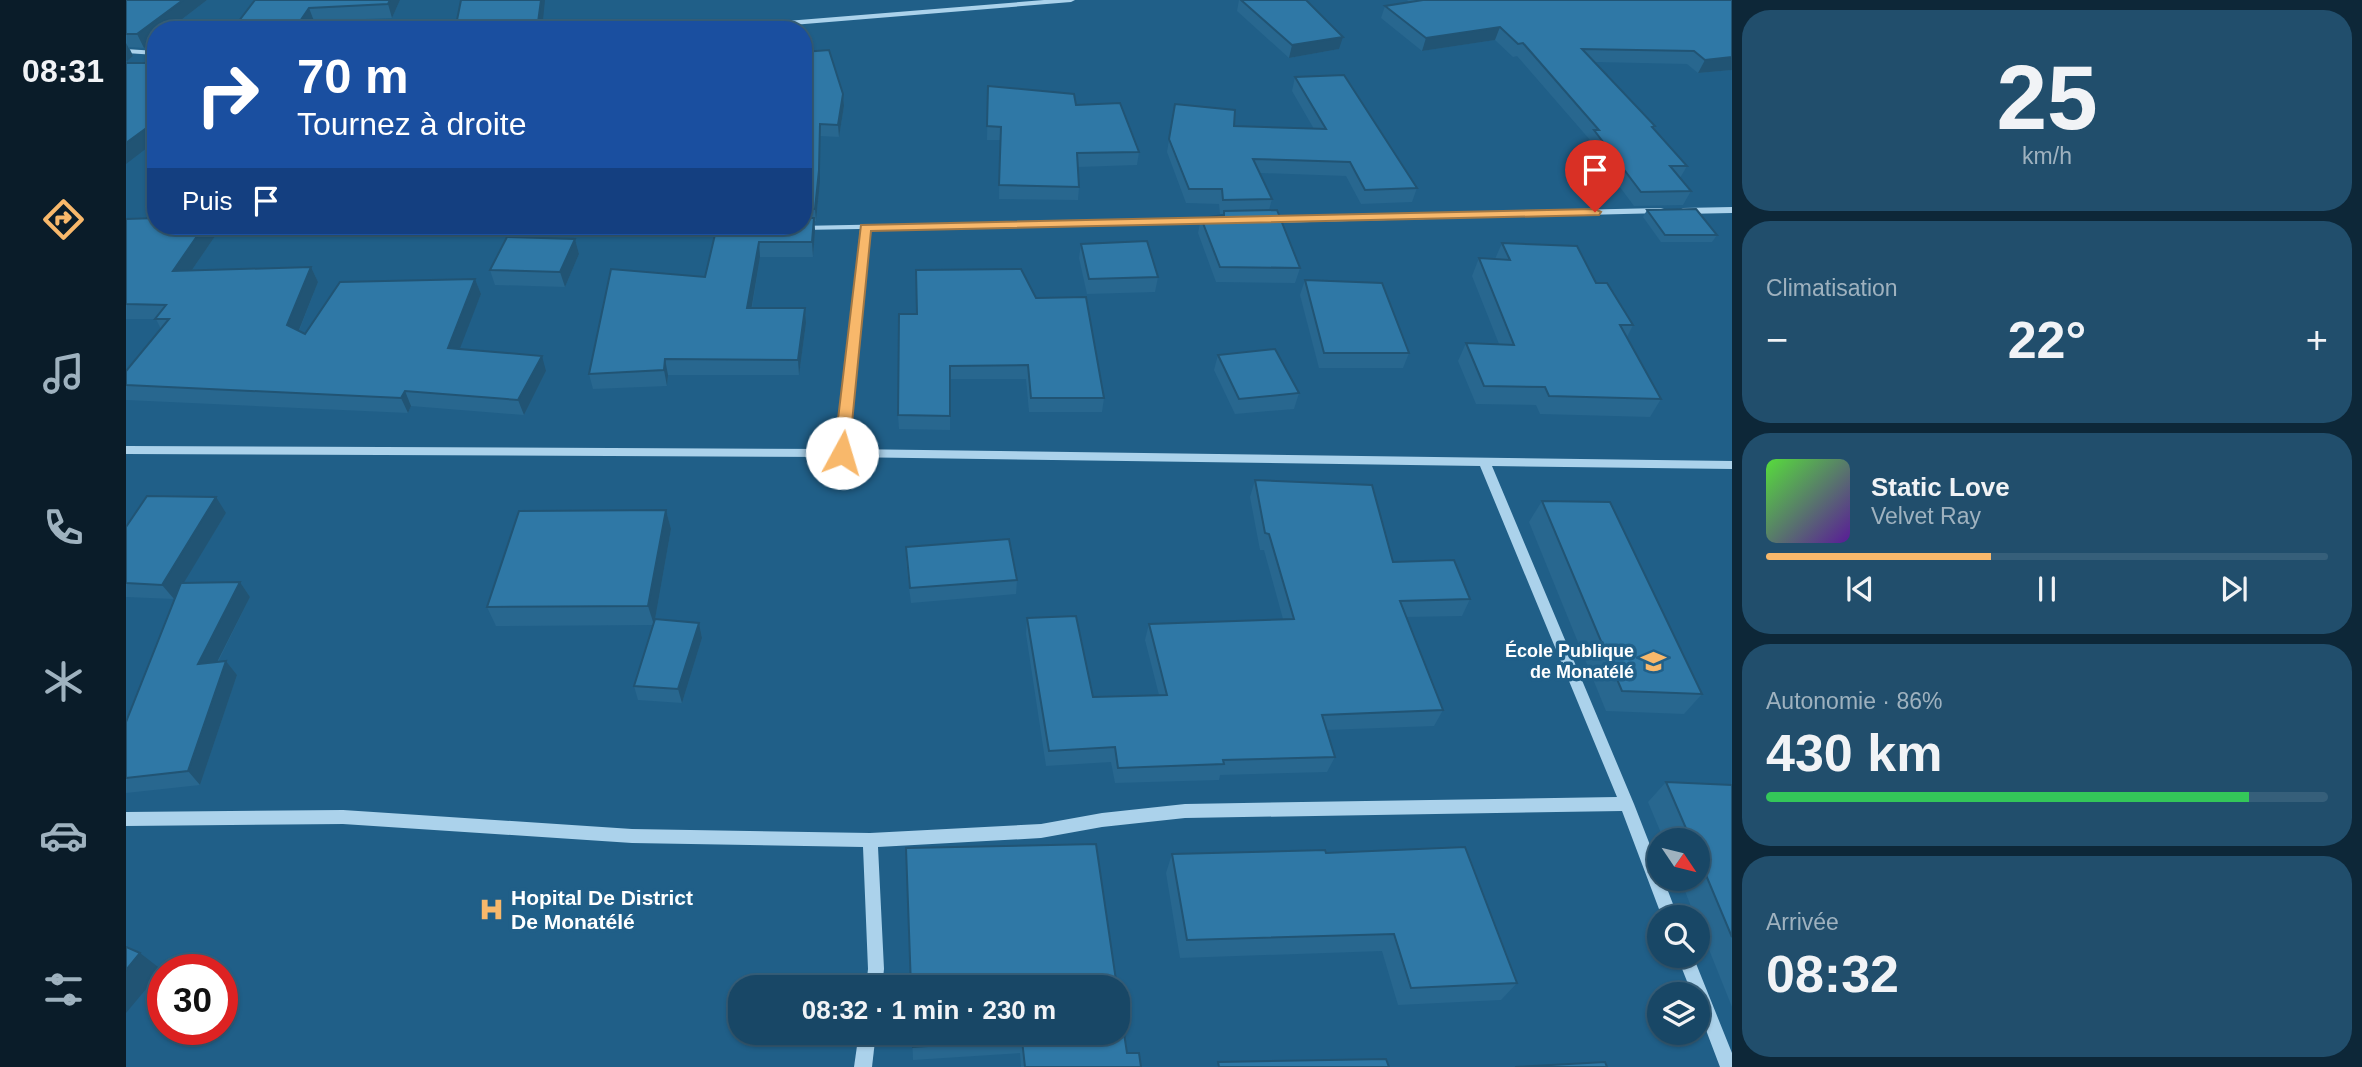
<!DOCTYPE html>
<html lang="fr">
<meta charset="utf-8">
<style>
body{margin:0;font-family:Helvetica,sans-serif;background:#214e6c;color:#f1f3f6;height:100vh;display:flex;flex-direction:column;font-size:26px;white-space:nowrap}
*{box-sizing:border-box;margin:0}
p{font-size:23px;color:#9fb2bf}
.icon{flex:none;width:38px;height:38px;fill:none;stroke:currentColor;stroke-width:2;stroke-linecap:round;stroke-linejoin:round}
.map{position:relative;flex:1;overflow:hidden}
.sheet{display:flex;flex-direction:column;gap:10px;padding:10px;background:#0d2738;width:630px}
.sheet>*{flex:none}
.hud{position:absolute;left:21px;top:21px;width:665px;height:214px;border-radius:28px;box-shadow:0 2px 5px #0004,0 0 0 2px #365f7a;background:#1a4fa0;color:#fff;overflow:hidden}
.needle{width:46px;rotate:125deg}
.tools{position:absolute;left:1521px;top:828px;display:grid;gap:14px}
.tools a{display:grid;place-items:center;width:63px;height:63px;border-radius:50%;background:#184766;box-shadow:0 2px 5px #0004,0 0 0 2px #365f7a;font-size:35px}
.speed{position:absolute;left:21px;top:954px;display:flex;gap:14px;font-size:35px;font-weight:700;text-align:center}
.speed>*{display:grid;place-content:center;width:91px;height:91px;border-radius:50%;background:#184766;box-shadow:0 2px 5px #0004,0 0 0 2px #365f7a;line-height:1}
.speed .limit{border:10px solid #d22;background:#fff;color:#111}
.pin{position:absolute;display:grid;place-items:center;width:60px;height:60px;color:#fff;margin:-72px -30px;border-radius:50% 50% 50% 0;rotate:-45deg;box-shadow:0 0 7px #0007}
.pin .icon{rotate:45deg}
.me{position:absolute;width:77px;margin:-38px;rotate:6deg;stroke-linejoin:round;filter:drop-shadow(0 0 5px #0008)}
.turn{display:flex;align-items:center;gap:24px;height:147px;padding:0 35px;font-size:32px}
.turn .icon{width:91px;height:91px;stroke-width:2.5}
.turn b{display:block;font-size:49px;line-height:60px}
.then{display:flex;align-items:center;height:66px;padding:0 35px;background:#0003;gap:14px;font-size:26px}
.big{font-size:52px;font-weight:800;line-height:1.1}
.sheet .widget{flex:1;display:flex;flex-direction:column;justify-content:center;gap:10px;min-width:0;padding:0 24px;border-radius:28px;background:#214e6c}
.sheet .dial{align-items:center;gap:0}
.dial b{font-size:91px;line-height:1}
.song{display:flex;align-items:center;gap:21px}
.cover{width:84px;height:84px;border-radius:10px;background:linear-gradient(135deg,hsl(110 70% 55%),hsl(270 70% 35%))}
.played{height:7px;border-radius:4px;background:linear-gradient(90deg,#f8b86b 40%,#365f7a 40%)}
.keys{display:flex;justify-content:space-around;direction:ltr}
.heat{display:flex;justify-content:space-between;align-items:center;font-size:38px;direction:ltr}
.charge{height:10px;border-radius:5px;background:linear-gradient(90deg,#34c759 86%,#365f7a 0)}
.trip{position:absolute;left:602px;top:975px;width:402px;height:70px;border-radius:28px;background:#184766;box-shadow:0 2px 5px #0004,0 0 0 2px #365f7a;font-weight:800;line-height:70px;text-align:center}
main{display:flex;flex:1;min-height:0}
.tab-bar{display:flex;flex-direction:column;width:126px;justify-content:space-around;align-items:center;background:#0a1c29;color:#9fb2bf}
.tab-bar .icon{width:49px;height:49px}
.tab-bar .current{color:#f8b86b}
.tab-bar b{font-size:32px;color:#f1f3f6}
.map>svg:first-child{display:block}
</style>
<main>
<nav class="tab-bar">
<b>08:31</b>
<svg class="icon current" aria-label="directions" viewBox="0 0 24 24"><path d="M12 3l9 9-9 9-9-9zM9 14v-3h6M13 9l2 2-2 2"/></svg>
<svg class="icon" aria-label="music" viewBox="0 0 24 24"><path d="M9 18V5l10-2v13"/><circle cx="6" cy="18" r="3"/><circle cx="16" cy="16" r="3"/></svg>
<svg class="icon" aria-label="phone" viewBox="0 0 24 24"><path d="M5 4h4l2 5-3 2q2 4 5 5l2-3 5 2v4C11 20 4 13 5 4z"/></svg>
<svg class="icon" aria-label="climate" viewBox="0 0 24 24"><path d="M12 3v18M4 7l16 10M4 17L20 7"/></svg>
<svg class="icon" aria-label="car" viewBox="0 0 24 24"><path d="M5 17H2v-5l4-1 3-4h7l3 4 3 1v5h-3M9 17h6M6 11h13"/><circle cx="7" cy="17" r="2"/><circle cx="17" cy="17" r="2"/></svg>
<svg class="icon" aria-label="filters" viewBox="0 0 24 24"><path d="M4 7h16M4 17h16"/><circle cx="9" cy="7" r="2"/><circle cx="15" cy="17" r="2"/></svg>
</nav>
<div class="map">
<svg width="1606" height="1067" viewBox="0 0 1606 1067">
<rect width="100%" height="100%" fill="#205f88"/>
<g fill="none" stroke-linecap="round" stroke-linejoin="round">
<!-- minor -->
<g fill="#abd2eb" fill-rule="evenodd">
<path d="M918,0H949L945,2L607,30H572L576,28Z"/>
<path d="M0,49L30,51V55L0,53Z"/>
<path d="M1606,207V213L1557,214L1552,211L1557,208Z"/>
<path d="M1535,208L1538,209V213L1140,223L1135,220L1140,217Z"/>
<path d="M1090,218L1095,221L1093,223L743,229L722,449L1606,461V469L1366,466L1508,804L1533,868V878H1537L1552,917H1536L1496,811L1059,818L976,827L915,838L752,847L758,969L756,987H740L742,969L737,847L506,843L217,824L0,826V812L217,810L506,829L744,833L915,824L976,813L1059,804L1491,797L1354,466L716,457L0,454V446L711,449L734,229L675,230L672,229L671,226Z"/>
<path d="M449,226H611L612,227L607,230L454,229Z"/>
<path d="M1551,956H1567L1606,1053V1067H1594L1572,1009V994H1566Z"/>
<path d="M733,1032H750L746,1067H728Z"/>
</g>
</g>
<!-- wall -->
<g fill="#28678f">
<path d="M0,0H81L42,30H30L18,48L3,47L7,56L0,62Z"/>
<path d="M129,0H274L266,18L188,21Z"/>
<path d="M1113,0H1180L1213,49L1163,58L1111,11Z"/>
<path d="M1281,0H1606V70L1572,73L1561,64L1469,62L1529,126L1528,129L1561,166L1554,178L1565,191L1557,205L1508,206L1462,144L1464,140L1391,56L1387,57L1369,40L1296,51L1255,18L1259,6L1283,2Z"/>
<path d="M677,52L717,94L718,106L713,137L694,136V182L690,221H688L689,232L687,257H634L626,308H679L680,323L673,375H542L541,386L467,389L463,374L579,277L591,226H677Z"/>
<path d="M1169,77L1291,188L1286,202L1235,204L1220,176L1134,173L1146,199L1143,210L1174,268L1169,283L1090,282L1072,233L1075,218L1097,215V214H1094L1093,204L1060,203L1041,152L1049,104L1108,126L1188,129L1166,91Z"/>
<path d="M862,86L950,105L1013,152L1011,165L952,167L953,187L952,200L873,199L874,140H861Z"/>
<path d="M1521,210L1591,235L1586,242H1535L1517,217Z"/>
<path d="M0,219L30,226H96L66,270L185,267L192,282L173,331L179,334L349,279L355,294L333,349L420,371L398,415L285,406L282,413L0,400V371L35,329L30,319H0Z"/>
<path d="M449,239L453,254L439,287L369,285L364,270Z"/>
<path d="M1376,243L1470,283L1507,325L1501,337L1535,399L1524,417L1414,414L1410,405L1350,404L1332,361L1340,343L1373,344L1346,276L1353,258L1369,259Z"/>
<path d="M955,244L1032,277L1029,292L961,294L953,258Z"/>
<path d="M1179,280L1283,353L1277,368H1193L1174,295Z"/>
<path d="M910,298L978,398L976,412H903L900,379H824V430L773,429L772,415L791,314Z"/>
<path d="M1092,355L1173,393L1168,409L1109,414L1088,370Z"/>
<path d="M1129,480L1267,562L1344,599L1336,616L1280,617L1317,710L1308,726L1200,730L1209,757L1201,772L1094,775L1093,780L989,783L985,762L920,766L900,634L901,618L967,697L1033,695L1019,640L1023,624L1157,619L1138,550H1134L1124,497Z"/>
<path d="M1416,501L1576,694L1558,714L1480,711L1403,522Z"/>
<path d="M540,510L545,529L528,625L370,626L361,607Z"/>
<path d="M100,513L57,583L114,582L124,597L92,662L100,661L111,675L74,785L0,793V722L51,594L48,599L0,597V527Z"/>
<path d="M780,547L891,580L890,594L785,603L780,562Z"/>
<path d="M573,623L576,638L556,703L512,700L508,686Z"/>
<path d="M1540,782L1606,785V1007L1572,922V917H1569L1554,878H1572V840H1538L1522,802Z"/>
<path d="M1200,853L1391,983L1375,1000L1272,1005L1256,951L1054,958L1040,873L1046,854Z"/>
<path d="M786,1032H992L1001,1053L1015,1067H895L894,1053L787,1060Z"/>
</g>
<!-- shaded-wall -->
<g fill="#215474">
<path d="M57,0H81L42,30H30V39L18,48L11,34Z"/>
<path d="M264,0H274L266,18L262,4Z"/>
<path d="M415,0H419L416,30H411Z"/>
<path d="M183,8L188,21L182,30H168Z"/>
<path d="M1374,27L1369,40L1296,51L1300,38Z"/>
<path d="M1217,37L1213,49L1163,58L1166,45Z"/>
<path d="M0,43L7,56L0,62Z"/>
<path d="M1606,57V70L1572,73L1579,60Z"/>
<path d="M717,94L718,106L713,137L712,125Z"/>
<path d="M30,121V141L0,164V143Z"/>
<path d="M694,124V182L690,221L689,209Z"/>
<path d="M688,218L689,232L687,257L686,242Z"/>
<path d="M78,226H96L55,286L47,271Z"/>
<path d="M449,239L453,254L439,287L434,272Z"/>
<path d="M633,242L634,257L623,323L621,308Z"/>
<path d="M185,267L192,282L169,340L161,325Z"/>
<path d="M349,279L355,294L328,364L322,348Z"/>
<path d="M679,308L680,323L673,375L672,360Z"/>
<path d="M416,356L420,371L398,415L392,400Z"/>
<path d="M539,359L542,375L541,386L538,370Z"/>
<path d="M279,391L285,406L282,413L275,398Z"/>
<path d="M90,497L100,513L48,599L36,585Z"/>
<path d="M540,510L545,529L528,625L522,606Z"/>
<path d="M114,582L124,597L83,678L72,664Z"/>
<path d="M573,623L576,638L556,703L552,689Z"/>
<path d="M100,661L111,675L74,785L62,771Z"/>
<path d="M14,953L36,970L0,1013V970Z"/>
</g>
<!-- building -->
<g fill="#2f78a6" stroke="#215474" stroke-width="2">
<path d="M0,0H57L11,34H0Z"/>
<path d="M129,0H264L262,4L183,8L168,30H106Z"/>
<path d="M335,0H415L411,30H329Z"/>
<path d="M1115,0H1180L1217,37L1166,45Z"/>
<path d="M1297,0H1606V57L1579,60L1568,51L1456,49L1529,126L1526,127L1561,166H1544L1565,191L1515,192L1468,130H1473L1397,43L1392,44L1374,27L1300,38L1259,6Z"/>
<path d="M703,50L717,94L712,125L694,124L693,170L689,209H677V52Z"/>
<path d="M0,63H30V121L0,143Z"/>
<path d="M1218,75L1291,188L1239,190L1224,162L1127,159L1146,199L1097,200L1096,189H1063L1043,139L1049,104L1109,110L1108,126L1200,129L1169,77Z"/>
<path d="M862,86L948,94L950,105L994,103L1013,152L951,153L953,187L873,185L875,127L861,126Z"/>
<path d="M1570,209L1591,235H1539L1521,210Z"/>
<path d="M1151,210L1174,268L1094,267L1075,218L1098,215V211Z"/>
<path d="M30,218V226H78L47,271L185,267L161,325L179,334L214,282L349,279L322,348L416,356L392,400L279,391L275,398L0,385V371L43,319H29L40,305L0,304V219Z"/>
<path d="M677,218H688L686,242H633L621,308H679L672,360L539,359L538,370L463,374L485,269L579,277L591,226H677Z"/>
<path d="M381,237L449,239L434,272L364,270Z"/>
<path d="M1021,241L1032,277L963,279L955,244Z"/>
<path d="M1376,243L1451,246L1470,283H1481L1507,325H1494L1535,399L1423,396L1419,387L1358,386L1340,343L1388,345L1353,258L1384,260Z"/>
<path d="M895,269L910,298L960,297L978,398H905L902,365L824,366V416L772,415L773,314H791L790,270Z"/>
<path d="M1179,280L1256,283L1283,353H1198Z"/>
<path d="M1149,349L1173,393L1113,399L1092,355Z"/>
<path d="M1129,480L1246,485L1267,562L1328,560L1344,599L1274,601L1317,710L1196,715L1209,757L1097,760L1098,764L992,768L989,747L923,751L901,618L950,616L967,697L1041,695L1023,624L1168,619L1143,534L1139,533Z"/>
<path d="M21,496L90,497L36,585L0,583V527Z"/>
<path d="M1416,501L1484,502L1576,694L1496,691Z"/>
<path d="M540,510L522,606L361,607L393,511Z"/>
<path d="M883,539L891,580L784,588L780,547Z"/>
<path d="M114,582L72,664L100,661L62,771L0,778V722L55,583Z"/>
<path d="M529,619L573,623L552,689L508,686Z"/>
<path d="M1540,782L1606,785V937L1572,856V840H1565Z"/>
<path d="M970,844L991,987H785L780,848Z"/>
<path d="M1339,847L1391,983L1285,988L1268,934L1061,940L1046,854L1199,850L1200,853Z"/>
<path d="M0,947L14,953L0,970Z"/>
<path d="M992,994L1001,1053H1013L1015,1067H899L896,1040L787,1047L786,1032H992Z"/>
<path d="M1260,1059L1263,1067H1093L1092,1062Z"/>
<path d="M1479,1062L1481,1067H1389Z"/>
</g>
<!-- route -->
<path fill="#f8b86b" stroke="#a17846" stroke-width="2" d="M1469,209L1475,212L1473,215L745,231L723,453L716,459L708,453L735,225Z"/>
<!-- icons -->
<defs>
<symbol id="school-bare" viewBox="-9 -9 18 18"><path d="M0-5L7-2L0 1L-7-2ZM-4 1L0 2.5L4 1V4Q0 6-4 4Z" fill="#f8b86b" stroke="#205f88" stroke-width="2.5" paint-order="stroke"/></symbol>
<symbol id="hospital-bare" viewBox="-9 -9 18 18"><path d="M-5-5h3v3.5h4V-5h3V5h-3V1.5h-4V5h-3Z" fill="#f8b86b" stroke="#205f88" stroke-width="2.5" paint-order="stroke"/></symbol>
</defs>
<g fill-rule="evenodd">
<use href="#school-bare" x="1510" y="644" width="35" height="35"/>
<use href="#hospital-bare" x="348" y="892" width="35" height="35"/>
</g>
<g text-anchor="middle" stroke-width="7" stroke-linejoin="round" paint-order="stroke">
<!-- poi labels -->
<g font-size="18" font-weight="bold" fill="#fff" stroke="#205f88" text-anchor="end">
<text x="1508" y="657">École Publique<tspan x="1508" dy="21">de Monatélé</tspan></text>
</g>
<!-- near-poi labels -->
<g font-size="21" font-weight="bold" fill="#fff" stroke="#205f88" text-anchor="start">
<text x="385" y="905">Hopital De District<tspan x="385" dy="24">De Monatélé</tspan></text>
</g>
</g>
</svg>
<div class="tools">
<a><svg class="needle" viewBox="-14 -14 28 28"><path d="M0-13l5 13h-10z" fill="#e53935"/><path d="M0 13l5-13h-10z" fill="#9fb2bf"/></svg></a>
<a><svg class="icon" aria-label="search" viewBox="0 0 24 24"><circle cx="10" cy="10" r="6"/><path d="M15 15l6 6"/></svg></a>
<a><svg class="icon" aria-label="layers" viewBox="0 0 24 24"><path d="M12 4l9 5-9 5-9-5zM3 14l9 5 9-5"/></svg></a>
</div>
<div class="speed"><div class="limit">30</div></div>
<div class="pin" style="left:1469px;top:212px;background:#d93025"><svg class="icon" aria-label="arrive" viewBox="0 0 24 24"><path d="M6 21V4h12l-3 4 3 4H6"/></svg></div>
<svg class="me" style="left:716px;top:453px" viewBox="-20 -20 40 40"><circle r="19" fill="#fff"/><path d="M0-13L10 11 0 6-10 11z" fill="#f8b86b"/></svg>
<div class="trip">08:32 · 1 min · 230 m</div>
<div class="hud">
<div class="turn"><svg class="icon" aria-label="right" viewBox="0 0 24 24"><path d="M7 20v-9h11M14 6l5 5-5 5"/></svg><div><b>70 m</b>Tournez à droite</div></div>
<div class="then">Puis<svg class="icon" aria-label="arrive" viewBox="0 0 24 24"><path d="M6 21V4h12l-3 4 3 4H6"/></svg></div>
</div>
</div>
<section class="sheet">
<div class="widget dial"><b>25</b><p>km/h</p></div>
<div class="widget"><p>Climatisation</p>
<div class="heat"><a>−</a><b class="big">22°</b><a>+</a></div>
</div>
<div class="widget">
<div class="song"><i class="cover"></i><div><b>Static Love</b><p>Velvet Ray</p></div></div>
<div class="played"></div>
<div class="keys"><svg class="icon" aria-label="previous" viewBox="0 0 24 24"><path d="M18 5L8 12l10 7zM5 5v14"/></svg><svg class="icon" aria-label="pause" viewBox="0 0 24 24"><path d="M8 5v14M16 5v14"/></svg><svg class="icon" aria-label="next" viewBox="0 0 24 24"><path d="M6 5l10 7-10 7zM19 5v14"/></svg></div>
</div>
<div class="widget"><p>Autonomie · 86%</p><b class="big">430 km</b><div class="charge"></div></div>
<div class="widget"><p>Arrivée</p><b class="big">08:32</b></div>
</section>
</main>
